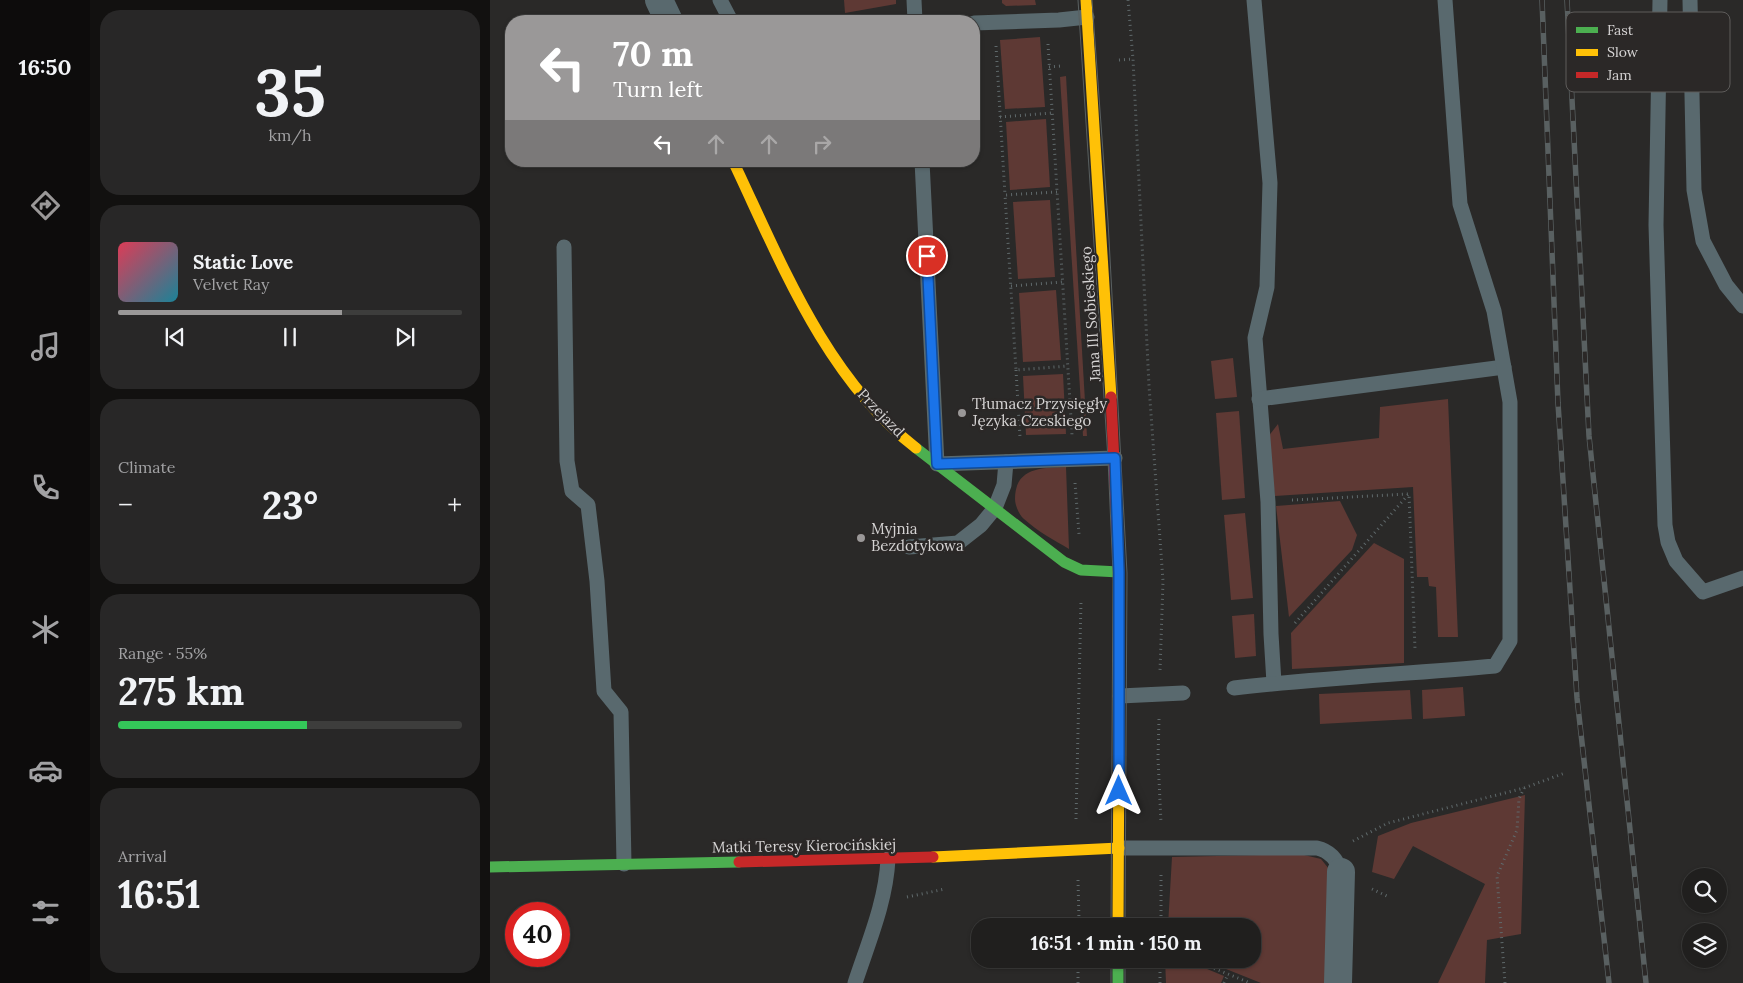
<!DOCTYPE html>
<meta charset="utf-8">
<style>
body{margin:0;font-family:Lora,serif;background:#282727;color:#f1f3f6;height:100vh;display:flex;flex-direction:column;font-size:19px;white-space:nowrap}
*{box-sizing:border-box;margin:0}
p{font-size:16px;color:#a2a2a4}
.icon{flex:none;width:28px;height:28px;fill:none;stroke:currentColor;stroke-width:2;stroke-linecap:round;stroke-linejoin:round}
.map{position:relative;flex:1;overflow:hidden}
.drawer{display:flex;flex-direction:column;gap:10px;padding:10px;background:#121110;width:400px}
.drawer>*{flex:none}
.top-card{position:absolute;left:15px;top:15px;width:475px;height:152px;border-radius:20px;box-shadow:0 1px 4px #0004,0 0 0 1px #3d3d3c;background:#9a9898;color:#fff;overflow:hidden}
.buttons{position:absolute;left:1192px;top:868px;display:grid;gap:10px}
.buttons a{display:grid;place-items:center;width:45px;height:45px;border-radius:50%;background:#201f1e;box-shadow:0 1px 4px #0004,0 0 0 1px #3d3d3c;font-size:25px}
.speed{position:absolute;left:15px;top:902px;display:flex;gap:10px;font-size:25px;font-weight:700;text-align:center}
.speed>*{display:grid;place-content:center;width:65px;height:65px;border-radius:50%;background:#201f1e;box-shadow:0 1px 4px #0004,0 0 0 1px #3d3d3c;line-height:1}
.speed .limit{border:8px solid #d22;background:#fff;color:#111}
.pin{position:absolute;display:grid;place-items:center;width:42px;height:42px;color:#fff;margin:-21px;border:2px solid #fff;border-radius:50%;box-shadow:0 1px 5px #0007}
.me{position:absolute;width:55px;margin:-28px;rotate:0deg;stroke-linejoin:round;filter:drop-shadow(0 0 4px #0008)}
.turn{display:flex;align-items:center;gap:18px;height:105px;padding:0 25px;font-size:22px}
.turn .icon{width:65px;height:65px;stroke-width:2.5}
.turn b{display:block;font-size:35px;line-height:42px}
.lanes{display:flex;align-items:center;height:48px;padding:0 25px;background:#0003;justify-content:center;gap:25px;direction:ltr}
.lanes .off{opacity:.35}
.big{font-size:38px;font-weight:700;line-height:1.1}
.drawer .card{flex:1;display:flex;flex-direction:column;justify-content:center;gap:8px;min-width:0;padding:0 18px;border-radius:20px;background:#282727}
.drawer .dial{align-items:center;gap:0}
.dial b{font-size:65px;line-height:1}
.song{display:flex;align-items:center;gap:15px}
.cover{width:60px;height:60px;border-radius:8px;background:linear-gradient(135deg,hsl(350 70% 55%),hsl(190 70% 35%))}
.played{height:5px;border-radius:2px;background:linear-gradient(90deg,#9a9898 65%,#3d3d3c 65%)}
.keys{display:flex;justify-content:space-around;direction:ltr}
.heat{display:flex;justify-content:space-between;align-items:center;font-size:28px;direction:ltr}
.charge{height:8px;border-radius:4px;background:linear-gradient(90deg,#34c759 55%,#3d3d3c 0)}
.trip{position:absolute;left:481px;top:918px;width:290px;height:50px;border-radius:20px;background:#201f1e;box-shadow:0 1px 4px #0004,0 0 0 1px #3d3d3c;font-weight:700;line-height:50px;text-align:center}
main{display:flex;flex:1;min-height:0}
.tabs{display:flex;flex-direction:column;width:90px;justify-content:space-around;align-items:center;background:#0d0c0c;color:#a2a2a4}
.tabs .icon{width:35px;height:35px}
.tabs .active{color:#9a9898}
.tabs b{font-size:22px;color:#f1f3f6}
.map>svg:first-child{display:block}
</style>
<main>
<nav class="tabs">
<b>16:50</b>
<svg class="icon active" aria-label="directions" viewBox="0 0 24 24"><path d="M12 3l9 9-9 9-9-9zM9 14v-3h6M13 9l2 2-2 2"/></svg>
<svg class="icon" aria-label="music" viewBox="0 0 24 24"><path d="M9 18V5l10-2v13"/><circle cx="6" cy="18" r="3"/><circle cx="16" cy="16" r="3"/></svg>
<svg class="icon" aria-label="phone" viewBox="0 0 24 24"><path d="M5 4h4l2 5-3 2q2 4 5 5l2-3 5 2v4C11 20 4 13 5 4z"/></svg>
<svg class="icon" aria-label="climate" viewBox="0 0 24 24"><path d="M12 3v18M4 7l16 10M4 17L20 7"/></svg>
<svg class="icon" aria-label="car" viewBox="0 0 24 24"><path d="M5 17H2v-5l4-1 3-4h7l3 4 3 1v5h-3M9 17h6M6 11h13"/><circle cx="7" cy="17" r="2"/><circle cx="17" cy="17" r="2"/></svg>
<svg class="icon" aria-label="filters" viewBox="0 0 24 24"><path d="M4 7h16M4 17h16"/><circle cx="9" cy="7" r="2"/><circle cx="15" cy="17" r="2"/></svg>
</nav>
<section class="drawer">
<div class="card dial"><b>35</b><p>km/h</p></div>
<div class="card">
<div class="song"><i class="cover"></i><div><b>Static Love</b><p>Velvet Ray</p></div></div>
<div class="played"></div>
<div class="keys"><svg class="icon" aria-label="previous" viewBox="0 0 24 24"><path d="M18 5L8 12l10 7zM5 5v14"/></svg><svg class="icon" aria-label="pause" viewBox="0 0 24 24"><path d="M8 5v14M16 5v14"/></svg><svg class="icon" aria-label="next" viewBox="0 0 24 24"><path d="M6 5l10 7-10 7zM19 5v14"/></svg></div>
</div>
<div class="card"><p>Climate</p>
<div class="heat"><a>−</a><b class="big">23°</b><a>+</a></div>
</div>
<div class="card"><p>Range · 55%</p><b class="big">275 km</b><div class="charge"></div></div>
<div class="card"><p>Arrival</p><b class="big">16:51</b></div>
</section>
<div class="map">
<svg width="1253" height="983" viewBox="0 0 1253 983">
<rect width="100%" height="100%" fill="#2a2928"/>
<!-- green -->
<g fill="#5e3934">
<path d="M354,0H406V4L355,13Z"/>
<path d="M512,0H545L546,5L516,6L512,3Z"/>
<path d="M550,37L555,107L515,109L510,40Z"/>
<path d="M576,76L597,436H593L570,77Z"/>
<path d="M556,119L560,187L520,190L516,122Z"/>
<path d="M560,200L565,277L528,279L523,202Z"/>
<path d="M566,290L571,360L533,362L529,293Z"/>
<path d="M743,358L747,397L725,399L721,361Z"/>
<path d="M573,374L576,434L536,435L533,376Z"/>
<path d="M958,399L968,637H948L946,587L939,586L938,577H927L923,487L785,496L777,438L788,424L793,449L889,438L890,407Z"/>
<path d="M749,411L755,498L732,500L726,413Z"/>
<path d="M576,467L579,549C564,540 547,531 534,519C529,515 525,505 525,499C525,467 552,468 576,467Z"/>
<path d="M850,501L867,535L862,550L799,617L786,506Z"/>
<path d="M755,513L763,598L741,600L734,515Z"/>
<path d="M884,543L914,559V663L802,669L801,633Z"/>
<path d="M764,614L766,656L745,658L742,616Z"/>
<path d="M973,687L975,716L933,719L932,690Z"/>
<path d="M920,690L922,719L830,724L829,694Z"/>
<path d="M1035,795L1031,934L997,940L995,983H948L995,884L923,846L904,879L882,872L888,836L921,823Z"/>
<path d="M810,854L831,859L843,874L840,983H771L711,959H762V926H678L682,857Z"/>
<path d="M675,959H693L734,976L731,983H676Z"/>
</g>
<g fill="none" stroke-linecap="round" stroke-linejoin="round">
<!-- path -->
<g stroke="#5f696b" stroke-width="3" stroke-dasharray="1 4" stroke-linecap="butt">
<path d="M638,0L643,59L659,386L673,581L670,671"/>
<path d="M558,44L582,435"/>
<path d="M506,46L515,195"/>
<path d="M629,60L643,59"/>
<path d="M559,67L571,66"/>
<path d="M510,117L562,113"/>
<path d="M567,192L515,195L526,370L578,366"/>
<path d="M521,286L572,282"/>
<path d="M526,370L530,437"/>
<path d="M585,483L589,534"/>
<path d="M802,500L919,494L925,649"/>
<path d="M805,623L918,495"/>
<path d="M669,719L668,758L671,823"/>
<path d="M586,819L591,601"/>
<path d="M863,841L898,823L1034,788L1075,773"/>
<path d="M588,880L589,920"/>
<path d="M882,889L899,897"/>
<path d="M417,897L455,889"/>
<path d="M658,920H671"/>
<path d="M589,926V920H597"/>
<path d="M671,926V872"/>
<path d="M701,959L760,983"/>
<path d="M588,983V959"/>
<path d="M670,983V959"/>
<path d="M734,983L738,974"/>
<path d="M1015,983L1007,876L1027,830L1029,799L1034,788"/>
</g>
<!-- lane -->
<g stroke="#59696e" stroke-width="15">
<path d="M230,0L241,21"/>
<path d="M424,0L425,21"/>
<path d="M764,0L780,183L777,287L765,338L778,502L781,634L784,683"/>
<path d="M1170,0L1166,225L1175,525L1178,542L1186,561L1213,592L1253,578"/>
<path d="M1200,0L1204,190L1213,241L1236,285L1253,306"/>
<path d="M484,23L569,20L597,17"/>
<path d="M432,161L447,464L625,458"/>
<path d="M74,247L77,461L82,491L98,505L107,581L114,691L131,712L134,864"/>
<path d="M769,399L1014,367"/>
<path d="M419,547L468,543L491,525L505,508L514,485L516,462"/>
<path d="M744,688C831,678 918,674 1005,666L1020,641V402L1004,311L970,204L955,0"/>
<path d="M630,696L693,693"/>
<path d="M629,848H827C840,851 847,859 851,872"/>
<path d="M365,983C378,943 396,902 398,859"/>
</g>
<!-- street -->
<g stroke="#59696e" stroke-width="28">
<path d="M169,0L179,21"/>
<path d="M848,983L851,872"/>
</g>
<!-- fast -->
<g stroke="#4caf50" stroke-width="11">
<path d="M426,448L574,562L591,570L629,572"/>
<path d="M0,867L249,862"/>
<path d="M628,959V983"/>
</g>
<!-- slow -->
<g stroke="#ffc107" stroke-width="11">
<path d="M596,0L621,397"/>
<path d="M243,161C291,262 335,377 426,448"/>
<path d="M443,857L629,848"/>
<path d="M628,926L629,726"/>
</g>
<!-- jam -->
<g stroke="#c62828" stroke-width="11">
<path d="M621,397L629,572V726"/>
<path d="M249,862L443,857"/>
</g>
<!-- tram -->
<g stroke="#596061" stroke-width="1">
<path d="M588,0L618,459L623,573L621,926"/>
<path d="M602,0L618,221L637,573L635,926"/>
<path d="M621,983V959"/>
<path d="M635,983V959"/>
</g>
<defs>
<g id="rail">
<path d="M1052,0L1068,403L1087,698L1119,983"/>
<path d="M1077,0L1099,436L1156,983"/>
</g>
</defs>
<!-- rail casing -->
<use href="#rail" stroke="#596061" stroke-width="5.5"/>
<!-- rail -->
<use href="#rail" stroke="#2b2827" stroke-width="4" stroke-dasharray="11" stroke-linecap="butt"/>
</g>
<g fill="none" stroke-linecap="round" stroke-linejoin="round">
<defs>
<path id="route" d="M437,256L447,464L625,458L629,572V791"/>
</defs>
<!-- route casing -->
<use href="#route" stroke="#114b97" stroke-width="12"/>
<!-- route -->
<use href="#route" stroke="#1a73e8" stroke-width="9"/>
</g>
<!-- markers -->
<g fill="#9a9898" stroke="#2b2827" stroke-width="2">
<circle cx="472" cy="413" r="5"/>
<circle cx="371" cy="538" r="5"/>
</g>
<g text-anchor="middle" stroke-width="5" stroke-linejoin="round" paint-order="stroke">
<!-- street labels -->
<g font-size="15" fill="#d6d4d4" stroke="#2b2827">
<text transform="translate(601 314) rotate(-94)" y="5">Jana III Sobieskiego</text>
<text transform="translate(391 413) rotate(46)" y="5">Przejazd</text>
<text transform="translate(314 846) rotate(-1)" y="5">Matki Teresy Kierocińskiej</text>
</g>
<!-- poi labels -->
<g font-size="15" fill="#d6d4d4" stroke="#2b2827" text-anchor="start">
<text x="482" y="409">Tłumacz Przysięgły<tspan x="482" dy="17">Języka Czeskiego</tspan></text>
<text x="381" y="534">Myjnia<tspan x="381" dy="17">Bezdotykowa</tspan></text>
</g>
</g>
<!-- legend -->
<rect x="1076" y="12" width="164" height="80" rx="8" fill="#2b2827" stroke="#5e5c5b" stroke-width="1"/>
<rect x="1086" y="27" width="22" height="6" fill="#4caf50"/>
<rect x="1086" y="49" width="22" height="7" fill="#ffc107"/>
<rect x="1086" y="72" width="22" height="6" fill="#c62828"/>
<g font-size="14" fill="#d6d4d4">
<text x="1117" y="35">Fast</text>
<text x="1117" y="57">Slow</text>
<text x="1117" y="80">Jam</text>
</g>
</svg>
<div class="buttons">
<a><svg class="icon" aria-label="search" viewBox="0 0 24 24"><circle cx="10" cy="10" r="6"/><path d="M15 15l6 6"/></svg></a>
<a><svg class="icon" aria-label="layers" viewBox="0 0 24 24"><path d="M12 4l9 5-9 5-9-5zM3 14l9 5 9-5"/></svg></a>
</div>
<div class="speed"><div class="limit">40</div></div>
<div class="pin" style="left:437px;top:256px;background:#d93025"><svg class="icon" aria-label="arrive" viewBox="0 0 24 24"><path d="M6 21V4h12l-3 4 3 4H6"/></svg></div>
<svg class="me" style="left:629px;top:791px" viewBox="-20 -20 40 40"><path d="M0-17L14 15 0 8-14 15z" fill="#1a73e8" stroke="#fff" stroke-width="4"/></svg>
<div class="trip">16:51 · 1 min · 150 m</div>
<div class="top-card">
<div class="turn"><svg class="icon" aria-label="left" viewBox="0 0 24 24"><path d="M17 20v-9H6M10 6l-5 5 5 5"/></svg><div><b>70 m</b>Turn left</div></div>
<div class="lanes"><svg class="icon" aria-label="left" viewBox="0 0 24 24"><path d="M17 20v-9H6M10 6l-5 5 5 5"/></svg><svg class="icon off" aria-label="ahead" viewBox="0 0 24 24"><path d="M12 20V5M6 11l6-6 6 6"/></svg><svg class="icon off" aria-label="ahead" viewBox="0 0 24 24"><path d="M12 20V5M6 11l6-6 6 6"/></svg><svg class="icon off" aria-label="right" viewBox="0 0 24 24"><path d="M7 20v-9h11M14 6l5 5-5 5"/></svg></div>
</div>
</div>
</main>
